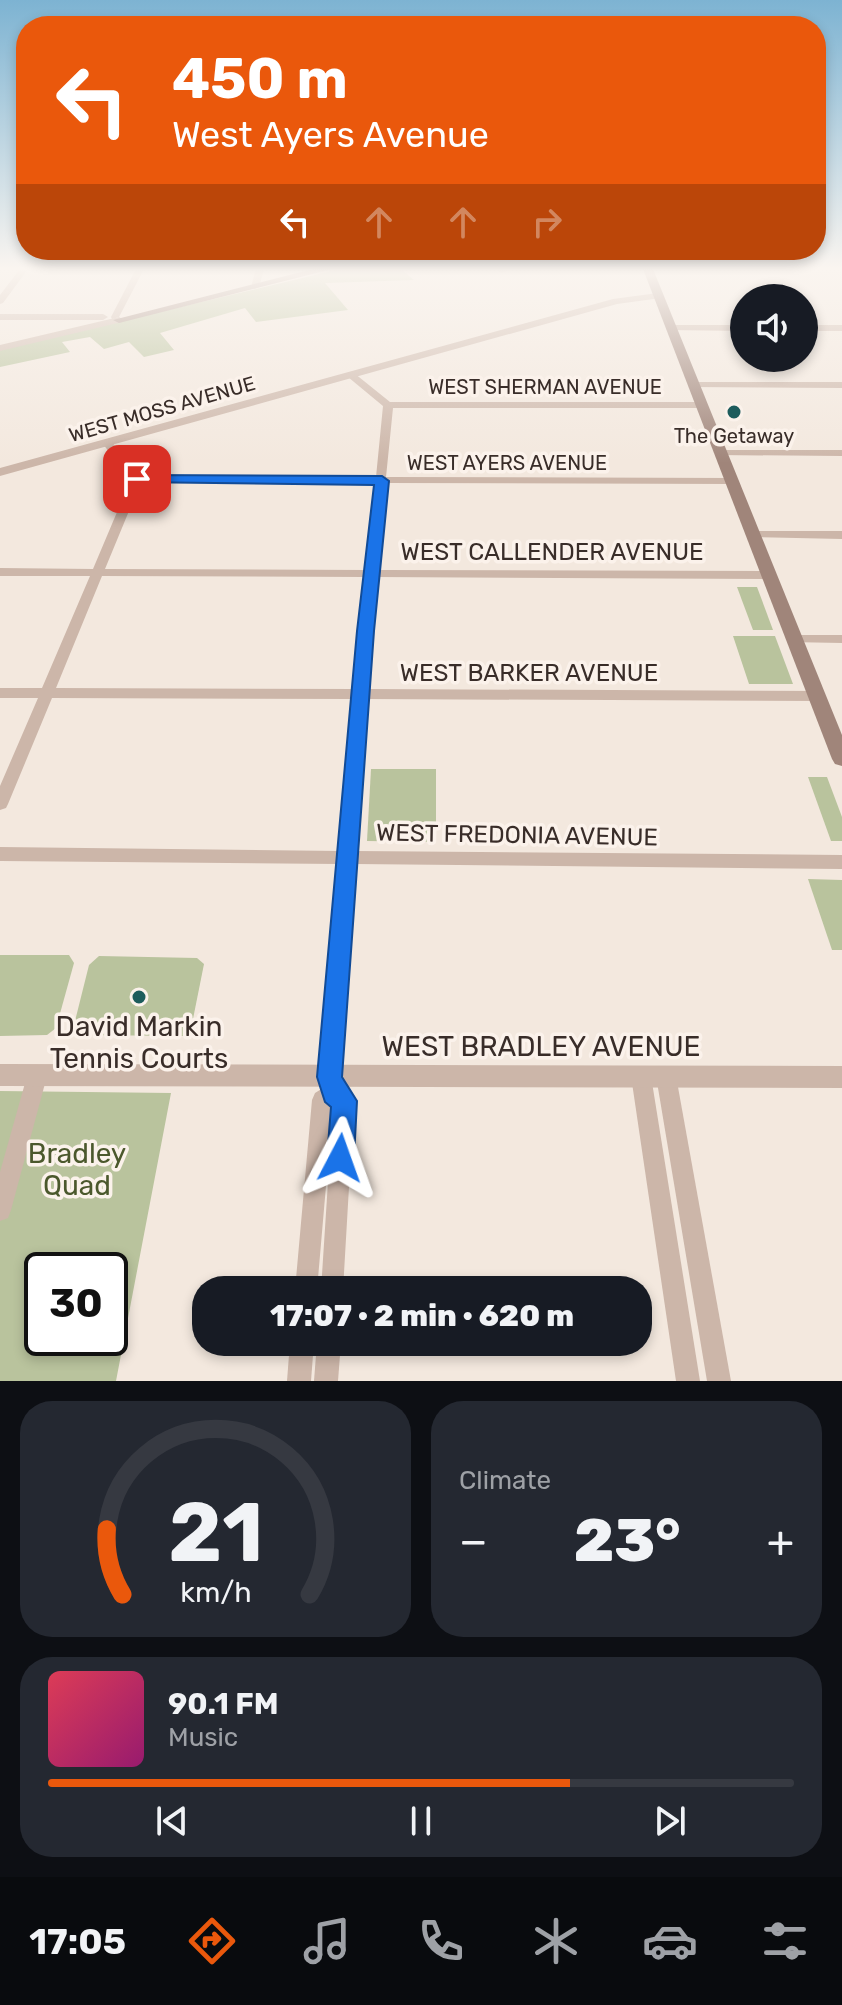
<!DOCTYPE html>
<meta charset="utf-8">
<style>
body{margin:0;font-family:Rubik,sans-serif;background:#242831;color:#f1f3f6;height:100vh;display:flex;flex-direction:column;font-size:30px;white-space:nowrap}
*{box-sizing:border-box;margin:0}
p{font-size:26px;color:#9ea1a6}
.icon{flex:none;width:44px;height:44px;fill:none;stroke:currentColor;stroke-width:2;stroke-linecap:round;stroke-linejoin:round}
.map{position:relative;height:1381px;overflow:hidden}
.details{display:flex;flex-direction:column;gap:20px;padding:20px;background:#0d0f14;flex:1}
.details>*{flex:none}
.guide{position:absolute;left:16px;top:16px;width:810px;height:244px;border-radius:32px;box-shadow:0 4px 12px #0003;background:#ea580c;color:#fff;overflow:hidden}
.buttons{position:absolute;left:730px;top:284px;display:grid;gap:16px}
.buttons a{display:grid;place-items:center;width:88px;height:88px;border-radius:50%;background:#171b24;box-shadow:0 4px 12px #0003;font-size:40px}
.speed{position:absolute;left:24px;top:1252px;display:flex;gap:16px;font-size:40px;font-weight:700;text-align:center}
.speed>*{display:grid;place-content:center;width:104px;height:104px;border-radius:50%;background:#171b24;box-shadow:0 4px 12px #0003;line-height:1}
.speed .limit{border:4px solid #111;border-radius:12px;background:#fff;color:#111}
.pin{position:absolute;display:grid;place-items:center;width:68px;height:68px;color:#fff;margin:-34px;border-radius:16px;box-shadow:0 4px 12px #0006}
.me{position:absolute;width:88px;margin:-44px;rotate:4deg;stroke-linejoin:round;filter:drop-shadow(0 0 6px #0008)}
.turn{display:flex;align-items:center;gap:28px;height:168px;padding:0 24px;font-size:36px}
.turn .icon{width:104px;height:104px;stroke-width:2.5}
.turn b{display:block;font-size:56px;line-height:68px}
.lanes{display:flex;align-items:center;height:76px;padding:0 24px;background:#0003;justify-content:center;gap:40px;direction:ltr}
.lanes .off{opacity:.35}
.big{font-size:60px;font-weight:800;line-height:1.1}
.details .tile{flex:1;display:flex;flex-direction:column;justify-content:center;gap:12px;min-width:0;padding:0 28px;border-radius:32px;background:#242831}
.details .dial{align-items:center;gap:0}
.dial svg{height:208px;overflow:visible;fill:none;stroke:#363941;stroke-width:7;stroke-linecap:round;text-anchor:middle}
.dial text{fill:#f1f3f6;stroke:none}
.song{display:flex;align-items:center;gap:24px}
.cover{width:96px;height:96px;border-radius:12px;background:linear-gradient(135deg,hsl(350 70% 55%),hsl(320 70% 35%))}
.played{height:8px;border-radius:4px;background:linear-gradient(90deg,#ea580c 70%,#363941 70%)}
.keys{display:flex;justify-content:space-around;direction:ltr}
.heat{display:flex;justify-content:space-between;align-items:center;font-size:44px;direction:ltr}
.details .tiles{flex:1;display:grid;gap:20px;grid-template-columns:1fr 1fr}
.tile:last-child{grid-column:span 2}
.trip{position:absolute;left:192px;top:1276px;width:460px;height:80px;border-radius:32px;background:#171b24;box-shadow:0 4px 12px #0003;font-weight:800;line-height:80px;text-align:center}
.tab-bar{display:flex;height:128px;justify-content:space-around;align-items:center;background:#090b0e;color:#9ea1a6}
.tab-bar .icon{width:56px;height:56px}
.tab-bar .current{color:#ea580c}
.tab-bar b{font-size:36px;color:#f1f3f6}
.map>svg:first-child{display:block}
</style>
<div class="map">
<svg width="842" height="1381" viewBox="0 0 842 1381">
<rect width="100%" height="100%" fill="#f3e8de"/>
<!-- green -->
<g fill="#b9c39d" fill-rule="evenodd">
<path d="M340,269H401L414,280L325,283L348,310L256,322L245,308L160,333L174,350L144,357L129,342L104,349L90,337L62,342L70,352L0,367V350Z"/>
<path d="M737,587H757L773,630H753Z"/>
<path d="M733,636H775L793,684H749Z"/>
<path d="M371,769H436V842L367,841Z"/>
<path d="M808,777H827L842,817V841H831Z"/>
<path d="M808,879L842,880V950H832Z"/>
<path d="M0,955H69L74,963L56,1028L47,1035L0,1036Z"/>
<path d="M99,956L197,958L204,964L191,1029L183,1036L80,1035L73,1029L89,965Z"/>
<path d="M0,1091L171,1093L116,1381H0ZM42,1270H110V1338H42Z"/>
</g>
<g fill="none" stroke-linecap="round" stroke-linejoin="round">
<!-- minor -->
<g fill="#ccb6a9" fill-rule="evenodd">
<path d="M20,269H28L3,303L0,304V295Z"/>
<path d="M136,269H144L119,317L112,319L111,317Z"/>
<path d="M256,269H264L259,287L255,289L251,287Z"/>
<path d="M499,269H512L502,273L498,271Z"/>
<path d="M671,325H744V331L668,330L667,328Z"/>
<rect x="804" y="325" width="38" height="6"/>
<path d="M348,373H354L390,402H702L707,405L702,408H393L386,477L732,478L737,481L732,484L386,483L378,570L768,571L774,575L768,579L377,577L368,689L818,691L825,696L818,701L368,699L356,851L842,855V869L355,864L340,1077C343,1088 350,1091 354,1101L343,1290H321L333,1105L317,1290H295L312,1100L315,1093L323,1088L320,1077L339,864L0,861V847L340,851L353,699L52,698L8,804L6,808L0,810V786L38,698H0V688H42L90,576H0V568L93,569L131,479L102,443L107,440L111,441L140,476L376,477L383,406L348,377ZM141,482L375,483L366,570L105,569ZM102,576L365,577L354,689L56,688Z"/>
<path d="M694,382H842V388L691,387V383Z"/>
<path d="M721,450H842V456L717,455L716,453Z"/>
<path d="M753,531H842V539L749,537L747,535Z"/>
<path d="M793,635H842V643L788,642L786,639Z"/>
<path d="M37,1067L44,1069L47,1076L11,1210L8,1218L0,1221V1172L27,1076L30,1069Z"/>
<path d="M641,1067L648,1069L651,1076L700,1381H676L631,1076L634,1069Z"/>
<path d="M666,1067L673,1069L676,1076L731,1381H707L656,1076L659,1069Z"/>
<path d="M290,1342H314L311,1381H287Z"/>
<path d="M317,1342H341L338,1381H314Z"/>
</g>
<!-- tertiary -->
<g fill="#ccb6a9" fill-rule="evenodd">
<path d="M658,293L663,296L661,298L617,304L0,476V468L613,299Z"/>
<path d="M0,314H103L108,317L103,320H0Z"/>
<path d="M119,317L124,320L122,322L0,351V345Z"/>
<path d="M0,1064L842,1066V1088L0,1086Z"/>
</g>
<!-- secondary -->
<g fill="#a0857a" fill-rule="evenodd">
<path d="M313,269H332L119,323L113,320Z"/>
<path d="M643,269H653L842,735V766L835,764L832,759Z"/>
</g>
</g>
<!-- sky -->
<linearGradient id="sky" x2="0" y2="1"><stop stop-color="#7db3d2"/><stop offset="0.58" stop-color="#faf5f0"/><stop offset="1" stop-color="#faf5f0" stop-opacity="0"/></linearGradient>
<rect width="842" height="463" fill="url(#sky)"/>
<!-- route -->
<path fill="#1a73e8" stroke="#114b97" stroke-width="2" d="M137,475L382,476L389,481L374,631L342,1077L357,1101L354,1158L350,1167L340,1171L331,1167L327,1158L331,1107L325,1102L317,1077L357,631L374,485L132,482V476Z"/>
<!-- markers -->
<g fill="#1d5c5c" stroke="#fbf2eb" stroke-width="3">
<circle cx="734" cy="412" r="8"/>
<circle cx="139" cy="997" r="8"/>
</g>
<g text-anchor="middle" stroke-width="7" stroke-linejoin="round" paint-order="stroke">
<!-- far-street labels -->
<g font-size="20" fill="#392d29" stroke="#fbf2eb">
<text x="545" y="394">WEST SHERMAN AVENUE</text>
<text transform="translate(162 409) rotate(-16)" y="7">WEST MOSS AVENUE</text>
<text x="507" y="470">WEST AYERS AVENUE</text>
</g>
<!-- far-poi labels -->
<g font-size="20" fill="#392d29" stroke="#fbf2eb">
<text x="734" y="443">The Getaway</text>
</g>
<!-- street labels -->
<g font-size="24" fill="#392d29" stroke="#fbf2eb">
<text x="552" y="560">WEST CALLENDER AVENUE</text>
<text x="529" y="681">WEST BARKER AVENUE</text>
<text transform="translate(517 835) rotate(1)" y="8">WEST FREDONIA AVENUE</text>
</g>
<!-- near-poi labels -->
<g font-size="28" fill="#392d29" stroke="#fbf2eb">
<text x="139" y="1036">David Markin<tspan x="139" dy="32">Tennis Courts</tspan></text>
</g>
<!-- near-street labels -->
<g font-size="28" fill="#392d29" stroke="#fbf2eb">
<text x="541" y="1056">WEST BRADLEY AVENUE</text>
</g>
<!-- near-park labels -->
<g font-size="28" fill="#4b582c" stroke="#fbf2eb">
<text x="77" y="1163">Bradley<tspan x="77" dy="32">Quad</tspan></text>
</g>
</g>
</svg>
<div class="buttons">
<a><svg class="icon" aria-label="sound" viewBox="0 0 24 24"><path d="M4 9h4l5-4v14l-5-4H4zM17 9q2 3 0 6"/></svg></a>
</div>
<div class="speed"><div class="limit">30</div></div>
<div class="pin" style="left:137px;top:479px;background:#d93025"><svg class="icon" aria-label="arrive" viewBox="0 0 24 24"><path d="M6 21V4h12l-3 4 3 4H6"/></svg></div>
<svg class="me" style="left:340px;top:1158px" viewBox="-20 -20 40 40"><path d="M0-17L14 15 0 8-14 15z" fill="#1a73e8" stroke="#fff" stroke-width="4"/></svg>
<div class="trip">17:07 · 2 min · 620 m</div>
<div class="guide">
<div class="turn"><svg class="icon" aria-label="left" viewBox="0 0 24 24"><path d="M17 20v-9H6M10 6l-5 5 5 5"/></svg><div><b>450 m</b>West Ayers Avenue</div></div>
<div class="lanes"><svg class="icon" aria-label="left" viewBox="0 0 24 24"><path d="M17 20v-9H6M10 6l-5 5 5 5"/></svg><svg class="icon off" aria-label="ahead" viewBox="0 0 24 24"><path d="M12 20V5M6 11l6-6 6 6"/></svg><svg class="icon off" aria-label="ahead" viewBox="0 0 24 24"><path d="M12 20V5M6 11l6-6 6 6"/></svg><svg class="icon off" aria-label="right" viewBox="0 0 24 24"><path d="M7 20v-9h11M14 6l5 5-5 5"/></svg></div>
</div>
</div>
<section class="details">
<div class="tiles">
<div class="tile dial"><svg viewBox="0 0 100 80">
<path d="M14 69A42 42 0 1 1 86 69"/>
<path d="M14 69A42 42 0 0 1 8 44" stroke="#ea580c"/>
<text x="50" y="56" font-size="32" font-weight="700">21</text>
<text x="50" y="72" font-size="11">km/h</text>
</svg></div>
<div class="tile"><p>Climate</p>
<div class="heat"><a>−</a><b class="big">23°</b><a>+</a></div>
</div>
<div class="tile">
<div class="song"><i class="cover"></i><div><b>90.1 FM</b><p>Music</p></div></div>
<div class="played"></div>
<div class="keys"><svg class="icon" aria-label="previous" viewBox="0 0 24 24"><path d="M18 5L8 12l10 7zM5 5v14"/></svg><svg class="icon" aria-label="pause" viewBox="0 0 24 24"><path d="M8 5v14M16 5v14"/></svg><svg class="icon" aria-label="next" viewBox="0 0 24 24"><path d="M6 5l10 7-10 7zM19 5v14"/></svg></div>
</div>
</div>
</section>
<nav class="tab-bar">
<b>17:05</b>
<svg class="icon current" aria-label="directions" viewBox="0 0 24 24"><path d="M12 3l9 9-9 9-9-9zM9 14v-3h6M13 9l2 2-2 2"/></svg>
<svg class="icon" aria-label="music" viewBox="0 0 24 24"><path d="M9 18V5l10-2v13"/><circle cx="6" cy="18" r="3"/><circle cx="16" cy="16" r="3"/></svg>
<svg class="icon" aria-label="phone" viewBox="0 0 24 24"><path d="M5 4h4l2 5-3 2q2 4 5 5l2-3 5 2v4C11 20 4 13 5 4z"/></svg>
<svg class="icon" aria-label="climate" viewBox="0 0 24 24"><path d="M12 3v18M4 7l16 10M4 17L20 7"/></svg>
<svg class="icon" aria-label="car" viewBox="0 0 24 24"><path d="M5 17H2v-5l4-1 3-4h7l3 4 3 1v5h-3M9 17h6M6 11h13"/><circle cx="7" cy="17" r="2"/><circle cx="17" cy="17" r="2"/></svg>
<svg class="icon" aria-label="filters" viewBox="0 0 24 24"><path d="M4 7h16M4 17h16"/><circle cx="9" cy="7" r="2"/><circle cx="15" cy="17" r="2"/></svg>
</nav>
